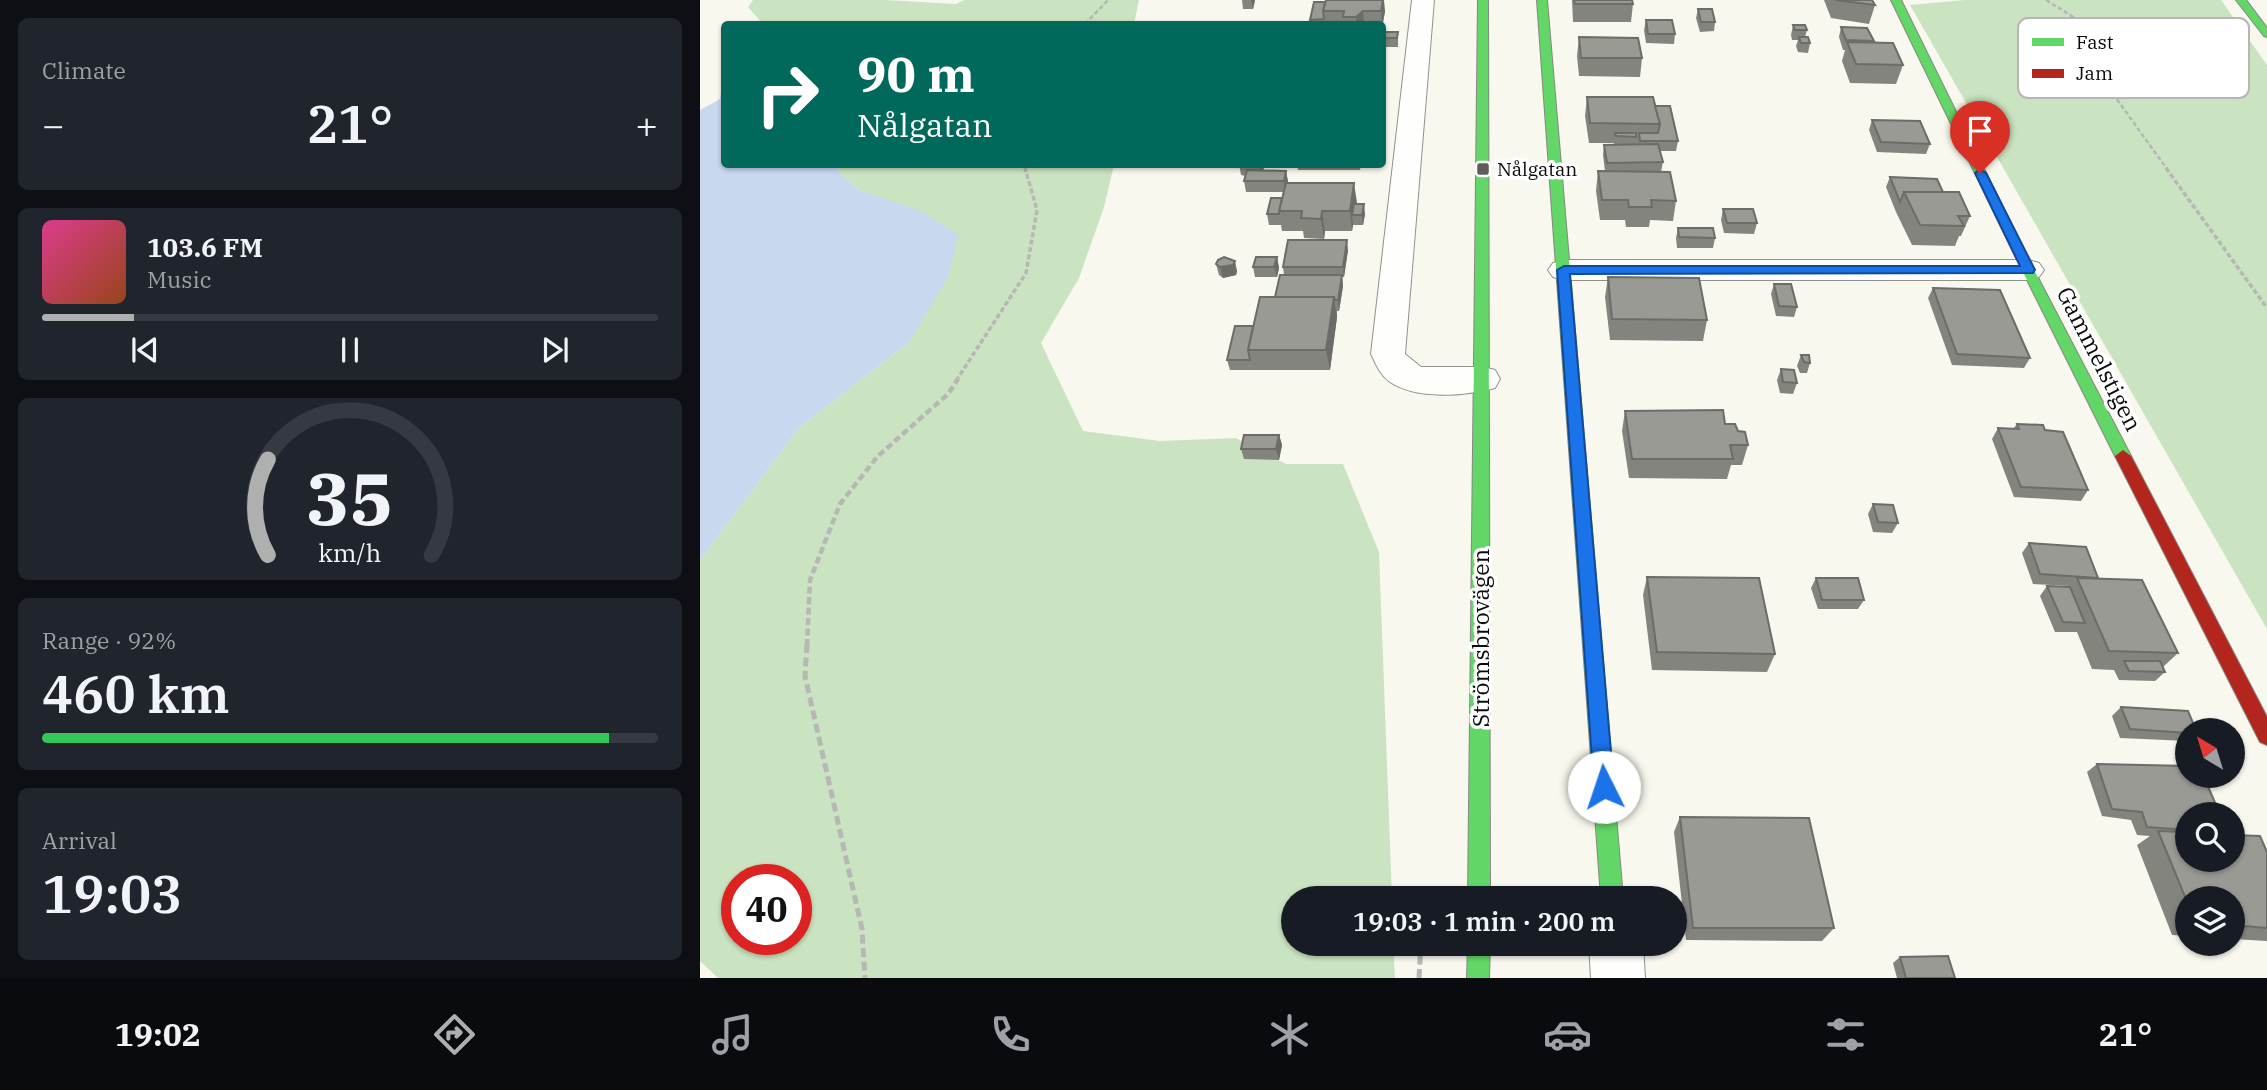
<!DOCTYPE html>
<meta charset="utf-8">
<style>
body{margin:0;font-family:"IBM Plex Serif",serif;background:#20242c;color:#f1f3f6;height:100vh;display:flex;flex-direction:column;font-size:26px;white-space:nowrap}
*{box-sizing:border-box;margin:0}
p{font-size:23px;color:#9ea1a6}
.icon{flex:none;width:38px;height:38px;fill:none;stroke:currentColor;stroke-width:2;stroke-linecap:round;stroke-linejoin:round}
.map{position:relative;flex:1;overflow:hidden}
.panel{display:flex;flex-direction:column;gap:18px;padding:18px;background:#0d0f14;width:700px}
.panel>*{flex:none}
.guide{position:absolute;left:21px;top:21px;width:665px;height:147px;border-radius:7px;box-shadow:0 2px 5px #0004;background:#00695c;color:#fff;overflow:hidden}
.needle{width:46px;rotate:322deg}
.tools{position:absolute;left:1475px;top:718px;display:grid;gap:14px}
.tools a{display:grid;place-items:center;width:70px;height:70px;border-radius:50%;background:#171b24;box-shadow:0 2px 5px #0004;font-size:35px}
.speed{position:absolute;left:21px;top:864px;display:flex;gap:14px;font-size:35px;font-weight:700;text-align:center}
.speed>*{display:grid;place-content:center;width:91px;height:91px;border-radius:50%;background:#171b24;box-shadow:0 2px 5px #0004;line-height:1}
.speed .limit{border:10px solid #d22;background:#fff;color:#111}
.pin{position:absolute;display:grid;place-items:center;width:60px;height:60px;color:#fff;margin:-72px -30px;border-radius:50% 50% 50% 0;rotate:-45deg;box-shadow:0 0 7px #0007}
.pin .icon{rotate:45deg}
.me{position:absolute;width:77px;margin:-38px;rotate:356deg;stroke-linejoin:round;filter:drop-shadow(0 0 5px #0008)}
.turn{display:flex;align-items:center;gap:24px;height:147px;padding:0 21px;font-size:32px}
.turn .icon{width:91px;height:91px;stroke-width:2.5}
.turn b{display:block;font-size:49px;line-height:60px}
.big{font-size:52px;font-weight:600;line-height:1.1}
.panel .tile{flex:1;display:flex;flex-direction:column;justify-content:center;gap:10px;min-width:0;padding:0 24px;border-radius:10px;background:#20242c}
.panel .dial{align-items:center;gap:0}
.dial svg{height:182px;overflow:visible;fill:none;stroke:#363941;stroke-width:7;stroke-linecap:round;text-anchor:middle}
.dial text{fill:#f1f3f6;stroke:none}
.song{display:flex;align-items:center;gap:21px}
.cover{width:84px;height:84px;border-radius:10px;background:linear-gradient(135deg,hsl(330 70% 55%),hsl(20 70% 35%))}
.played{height:7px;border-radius:4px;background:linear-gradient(90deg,#aeb0b0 15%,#363941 15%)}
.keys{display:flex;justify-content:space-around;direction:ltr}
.heat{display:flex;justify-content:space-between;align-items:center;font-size:38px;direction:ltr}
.charge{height:10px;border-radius:5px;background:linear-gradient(90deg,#34c759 92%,#363941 0)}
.trip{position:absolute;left:581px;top:886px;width:406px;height:70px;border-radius:35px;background:#171b24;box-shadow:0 2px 5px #0004;font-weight:600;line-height:70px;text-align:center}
.menu{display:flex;height:112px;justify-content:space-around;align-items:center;background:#090b0e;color:#9ea1a6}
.menu .icon{width:49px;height:49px}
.menu .active{color:#aeb0b0}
.menu b{font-size:32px;color:#f1f3f6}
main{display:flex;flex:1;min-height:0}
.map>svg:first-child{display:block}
</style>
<main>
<section class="panel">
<div class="tile"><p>Climate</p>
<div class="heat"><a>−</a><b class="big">21°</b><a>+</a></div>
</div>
<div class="tile">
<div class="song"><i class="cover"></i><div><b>103.6 FM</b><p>Music</p></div></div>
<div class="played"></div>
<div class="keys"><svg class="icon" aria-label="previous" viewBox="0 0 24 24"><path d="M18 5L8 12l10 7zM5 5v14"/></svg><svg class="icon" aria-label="pause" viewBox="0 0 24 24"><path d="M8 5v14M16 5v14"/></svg><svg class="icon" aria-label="next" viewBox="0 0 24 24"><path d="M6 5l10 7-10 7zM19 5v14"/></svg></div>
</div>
<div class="tile dial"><svg viewBox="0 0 100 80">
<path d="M14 69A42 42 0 1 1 86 69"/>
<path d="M14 69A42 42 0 0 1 14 27" stroke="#aeb0b0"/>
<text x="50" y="56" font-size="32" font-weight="700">35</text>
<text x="50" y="72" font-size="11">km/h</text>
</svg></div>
<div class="tile"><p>Range · 92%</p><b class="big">460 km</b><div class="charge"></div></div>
<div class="tile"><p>Arrival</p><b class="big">19:03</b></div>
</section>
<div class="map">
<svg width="1567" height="978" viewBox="0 0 1567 978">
<rect width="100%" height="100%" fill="#f8f8ee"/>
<!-- forest -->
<g fill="#cae3c0" fill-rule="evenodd">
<path d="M53,0H186L256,4L264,0H439L434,24H71L62,23L48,7Z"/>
<path d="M1265,0H1521L1567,65V629L1210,5Z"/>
<path d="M139,165H414L404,207L379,278L341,343L383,431L460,441L536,438L586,464H643L679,552L692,898H593V943H693L695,978H18L0,961V560L99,428L209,342L188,201L159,190L138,171ZM37,880H96V940H37Z"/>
</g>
<!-- water -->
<path fill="#c9d8ee" d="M24,71V164L139,165L138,171L159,190L221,211L258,235L248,277L209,342L99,428L0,560V110L20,99Z"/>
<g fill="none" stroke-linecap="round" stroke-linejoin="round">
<defs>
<g id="street">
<path d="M712,0H734L705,354L721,367H783L795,370L800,379L795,388C765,396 717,400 690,382C680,375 676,364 671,354Z"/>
<path d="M864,260H1328L1339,263L1344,270L1339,277L1328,280H864L853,277L848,270L853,263Z"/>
<path d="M889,943H943L945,978H891Z"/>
</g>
<g id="fast">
<path d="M778,0H788L790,898H768Z"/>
<path d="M837,0H847L923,898H901Z"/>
<path d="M1191,0H1201L1334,270L1431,456L1428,460H1418L1415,456L1322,270Z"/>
<path d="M1536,0H1546L1567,28V37L1564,36Z"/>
<path d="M768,943H790L789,978H767Z"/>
</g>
<path id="jam" d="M1423,450L1431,456L1567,717V745L1560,742L1415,456Z"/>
</defs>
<!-- street casing -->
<use href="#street" stroke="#91918d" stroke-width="2"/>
<!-- fast casing -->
<use href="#fast" stroke="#888883" stroke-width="2"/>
<!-- jam casing -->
<use href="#jam" stroke="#888883" stroke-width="2"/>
<!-- path-far3 -->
<g stroke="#b7b7b5" stroke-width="2.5" stroke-dasharray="4.5 2.5" stroke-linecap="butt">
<path d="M1346,0L1375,18L1403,80L1467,169"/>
<path d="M385,24L408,0"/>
<path d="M324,164L326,169"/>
</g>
<!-- path-far2 -->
<g stroke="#b7b7b5" stroke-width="3.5" stroke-dasharray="5 2.5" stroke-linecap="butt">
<path d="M1466,168L1567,308"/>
<path d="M256,381L326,273L337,210L325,168"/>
</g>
<!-- path-far1 -->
<path stroke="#b7b7b5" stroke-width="4.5" stroke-dasharray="7 3.5" stroke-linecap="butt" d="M107,646L110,580L140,504L178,456L248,394L258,379"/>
<!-- path -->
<g stroke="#b7b7b5" stroke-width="5" stroke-dasharray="9 4.5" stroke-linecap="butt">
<path d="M107,644L105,676L162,929L165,978"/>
<path d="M719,978L721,943"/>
</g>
<!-- street -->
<use href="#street" fill="#fefefc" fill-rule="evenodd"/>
<!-- fast -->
<use href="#fast" fill="#63d668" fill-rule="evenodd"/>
<!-- jam -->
<use href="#jam" fill="#b3261e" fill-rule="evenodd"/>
</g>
<!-- wall -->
<g fill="#84847f">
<path d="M542,0H555L553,9H543Z"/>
<path d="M872,0H932L933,4L931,22H873Z"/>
<path d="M1124,0H1172L1175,5L1169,24L1131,18Z"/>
<path d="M614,2L685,11L682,28V24H610V20Z"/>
<path d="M998,9L1015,22L1014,31L1000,32L996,18Z"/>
<path d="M946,20L975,34L974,44L946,43L944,30Z"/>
<path d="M1093,25L1107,30L1105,37L1110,43L1108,53L1098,52L1096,46L1098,40H1092L1091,35Z"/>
<path d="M1141,27L1174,41L1173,43L1203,65L1196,84L1150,83L1142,61L1145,50H1143L1139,37Z"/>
<rect x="682" y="32" width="16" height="15"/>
<path d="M879,37L942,58L940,77L879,76L877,56Z"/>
<path d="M887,97L955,106L978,141L976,151H960L963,162L961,172L976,201L973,221L950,220L949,227H926L925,220H900L896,191L898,171H905L903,155L904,145H914V143H889L885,116Z"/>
<path d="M1172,120L1230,144L1226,154L1177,152L1169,130Z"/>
<path d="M539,164H565L563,171H586L588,183L657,204L665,214L663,225H653L652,231H625L624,239L604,238L603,231H582L581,225H569L567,214L582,198L583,192H546L544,181L545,176L541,175Z"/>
<path d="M597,164H661L660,170H598Z"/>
<path d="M1190,177L1243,192L1270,216L1261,236H1259L1255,246L1212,245L1196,212L1186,187Z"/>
<path d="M1023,209L1057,223L1054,234L1024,233L1021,220Z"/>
<path d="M978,228L1015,238L1013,248H977L976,238Z"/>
<path d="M648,250L644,277H642L643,286L639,311H637V317L630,370H530L527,360L575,297L584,275L583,267Z"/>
<path d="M577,257L579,268L577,277H555L553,267Z"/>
<path d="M516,264L537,271L536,275L523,278L519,275Z"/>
<path d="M908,277L1007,320L1003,341L910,340L905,297Z"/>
<path d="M1074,284L1097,307L1094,317L1076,316L1071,294Z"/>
<path d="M1233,288L1330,358L1324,368L1252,365L1228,298Z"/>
<path d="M1101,355L1110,363L1107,373H1100L1097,366Z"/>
<path d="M1081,369L1097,383L1093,394L1080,393L1077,380Z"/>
<path d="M925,411L1025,424L1038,431L1048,445L1042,465H1031L1027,479L929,478L922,431Z"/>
<path d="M1317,424L1388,490L1381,501L1314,497L1292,439L1298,428L1313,429Z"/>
<path d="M579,435L582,445L579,460L544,459L541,449Z"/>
<path d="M1173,504L1198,523L1192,533L1173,532L1168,514Z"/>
<path d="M1329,543L1398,578L1478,653L1463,667L1465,672L1455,681L1419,680L1414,670L1392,669L1377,632H1355L1340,596L1347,586H1370L1333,584L1322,553Z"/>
<path d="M947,577L1075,654L1067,672L952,670L943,595Z"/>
<path d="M1116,578L1164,600L1158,609H1118L1111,588Z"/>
<path d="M1421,707L1488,730V741L1420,738L1412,716Z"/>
<path d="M1397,764L1488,814V859L1567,852V941L1533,939V898H1488V936L1472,935L1437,845L1450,836L1437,835L1431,820L1402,816L1387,772Z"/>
<path d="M980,817L1134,928L1122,941L986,940L974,832Z"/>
<path d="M1200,957L1255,978H1197L1193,963Z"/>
</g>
<!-- shaded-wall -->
<g fill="#6c6c68">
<path d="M551,0H555L553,9Z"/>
<path d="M683,0H684L685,11L682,28L681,11Z"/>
<path d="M663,11L664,24H657L656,17Z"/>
<path d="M560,164H565L561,176L559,165Z"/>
<path d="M586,171L588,181L585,192L584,181Z"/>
<path d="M654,183L657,203L655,215H652L653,225L652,231L650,211Z"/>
<path d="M664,204L665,214L663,225L662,215Z"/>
<path d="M622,211L625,231L624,239L621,219Z"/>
<path d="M647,240L648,250L644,277L643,267Z"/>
<path d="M577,257L579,268L577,277L574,267Z"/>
<path d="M535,261L537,271L536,275L523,278L520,267Z"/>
<path d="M642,275L643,286L639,311L638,300Z"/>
<path d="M634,297L637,317L630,370L626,350Z"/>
<path d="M579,435L582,445L579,460L576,449Z"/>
</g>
<!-- building -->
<g fill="#9a9a94" stroke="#6c6c68" stroke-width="2">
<path d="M626,0H683L681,11H663L656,17H643L644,11H623Z"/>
<path d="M874,0H932L933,4H875Z"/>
<path d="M1135,0H1172L1175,5Z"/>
<path d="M614,2H625L623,11L624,19L610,20Z"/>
<path d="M998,9H1012L1015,22H1001Z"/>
<path d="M946,20H972L975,34H948Z"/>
<path d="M1093,25H1105L1107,30H1095Z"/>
<path d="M1141,27L1167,28L1174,41L1146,40Z"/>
<path d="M682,32H698L697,38H682Z"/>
<path d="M879,37L938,38L942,58H881Z"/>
<path d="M1099,37H1108L1110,43H1101Z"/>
<path d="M1147,42L1193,43L1203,65L1156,64Z"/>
<path d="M887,97H953L960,124L890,123Z"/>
<path d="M955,106H970L978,141H940L939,133H958L960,124Z"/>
<path d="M1172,120L1220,121L1230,144L1181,142Z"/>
<path d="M915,133H936V137L916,136Z"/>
<path d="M958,144L963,162L907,163L904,145Z"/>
<path d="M539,164H560L559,165Z"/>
<path d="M547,170L586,171L584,181H544Z"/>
<path d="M898,171L970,172L976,201L951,200L952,207H929L928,200H902Z"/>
<path d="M1190,177L1237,179L1243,192H1204L1200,202Z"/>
<path d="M586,183H654L650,211H622L621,219L601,218L602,211H579Z"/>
<path d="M1204,192H1259L1270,216H1258L1264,226L1220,225Z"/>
<path d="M571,198H582L579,211V214H567Z"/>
<path d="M654,204H664L662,215H652Z"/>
<path d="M1023,209H1053L1057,223H1027Z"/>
<path d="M978,228H1013L1015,238L979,237Z"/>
<path d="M588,240H647L643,267H583Z"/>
<path d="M524,257L535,261L533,265L520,267L516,264L518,260Z"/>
<path d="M556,257H577L574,267H553Z"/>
<path d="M580,275H642L638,300H635L634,297H575Z"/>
<path d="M908,277L999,278L1007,320L912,319Z"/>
<path d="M1074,284H1091L1097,307L1079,306Z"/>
<path d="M1233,288L1300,290L1330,358L1257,354Z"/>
<path d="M560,297H634L626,350H548Z"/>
<path d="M535,326H553L548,350L550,360H527Z"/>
<path d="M1101,355H1109L1110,363L1104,362Z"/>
<path d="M1081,369L1094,370L1097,383L1083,382Z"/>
<path d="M1023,410L1025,424H1035L1038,431L1045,432L1048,445H1030L1033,459H932L925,411Z"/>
<path d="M1317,424L1343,425L1345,430L1363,432L1388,490L1321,487L1298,428L1319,429Z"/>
<path d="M544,435H579L576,449H541Z"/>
<path d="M1173,504L1193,505L1198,523L1178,522Z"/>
<path d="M1329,543L1386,547L1398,578L1340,574Z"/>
<path d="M947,577L1059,578L1075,654L957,652Z"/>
<path d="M1116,578H1158L1164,600H1122Z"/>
<path d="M1377,578L1442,580L1478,653L1409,651Z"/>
<path d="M1347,586L1370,587L1385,623L1363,622Z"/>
<path d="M1424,661H1460L1465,672L1429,671Z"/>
<path d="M1421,707L1488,711L1496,730H1488V733L1430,729Z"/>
<path d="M1397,764L1488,766V775H1503L1520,814H1488V830L1447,827L1442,812L1412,809Z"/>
<path d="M980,817L1109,818L1134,928H993Z"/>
<path d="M1458,831L1488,832V859H1533V835L1560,836L1567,852V928L1533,925V898H1488V904Z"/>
<path d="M1248,956L1255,978H1206L1200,957Z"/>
</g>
<!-- route -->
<path fill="#1a73e8" stroke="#114b97" stroke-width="2" d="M1280,169L1286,173L1335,270L1333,273L870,274L914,787L911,794L904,797L897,794L894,787L857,270L864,266H1320L1275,173Z"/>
<!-- markers -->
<rect fill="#5d5d5a" stroke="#fff" stroke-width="2.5" x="776" y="162" width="14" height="14" rx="3.5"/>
<g text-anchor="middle" stroke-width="7" stroke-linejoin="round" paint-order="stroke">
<!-- far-poi labels -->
<g font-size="19" fill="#0a0a0a" stroke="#fff" text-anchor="start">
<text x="797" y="176">Nålgatan</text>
</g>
<!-- street labels -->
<g font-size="23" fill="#0a0a0a" stroke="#fff">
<text transform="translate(1399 359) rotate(63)" y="8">Gammelstigen</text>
<text transform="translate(781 638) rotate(-90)" y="8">Strömsbrovägen</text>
</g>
</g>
<!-- legend -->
<rect x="1318" y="18" width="231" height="80" rx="10" fill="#fff" stroke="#b6b6b6" stroke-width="2"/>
<rect x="1332" y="38" width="32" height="8" fill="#63d668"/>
<rect x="1332" y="69" width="32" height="9" fill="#b3261e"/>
<g font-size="19" fill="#0a0a0a">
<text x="1376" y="49">Fast</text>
<text x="1376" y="80">Jam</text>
</g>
</svg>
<div class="tools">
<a><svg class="needle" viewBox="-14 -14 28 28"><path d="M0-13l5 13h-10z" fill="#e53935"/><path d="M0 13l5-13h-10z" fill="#9ea1a6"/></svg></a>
<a><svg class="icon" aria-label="search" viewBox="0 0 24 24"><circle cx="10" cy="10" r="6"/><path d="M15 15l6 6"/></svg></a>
<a><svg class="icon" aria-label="layers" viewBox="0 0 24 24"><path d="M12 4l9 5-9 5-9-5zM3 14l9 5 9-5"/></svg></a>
</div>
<div class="speed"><div class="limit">40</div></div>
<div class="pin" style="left:1280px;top:173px;background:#d93025"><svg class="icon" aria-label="arrive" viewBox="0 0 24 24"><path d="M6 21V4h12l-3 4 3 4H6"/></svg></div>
<svg class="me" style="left:904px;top:787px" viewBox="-20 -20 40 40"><circle r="19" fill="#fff"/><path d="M0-13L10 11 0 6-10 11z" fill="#1a73e8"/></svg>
<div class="trip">19:03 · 1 min · 200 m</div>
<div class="guide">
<div class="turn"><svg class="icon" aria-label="right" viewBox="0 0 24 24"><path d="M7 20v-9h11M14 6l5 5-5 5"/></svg><div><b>90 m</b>Nålgatan</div></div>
</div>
</div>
</main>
<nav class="menu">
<b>19:02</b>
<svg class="icon active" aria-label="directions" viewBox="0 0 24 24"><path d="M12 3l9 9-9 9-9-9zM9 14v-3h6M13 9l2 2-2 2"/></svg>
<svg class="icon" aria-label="music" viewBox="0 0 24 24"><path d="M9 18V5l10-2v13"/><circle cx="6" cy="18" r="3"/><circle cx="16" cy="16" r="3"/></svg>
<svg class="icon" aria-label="phone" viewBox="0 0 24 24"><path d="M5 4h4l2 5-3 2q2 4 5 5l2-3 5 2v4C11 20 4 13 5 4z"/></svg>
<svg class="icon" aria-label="climate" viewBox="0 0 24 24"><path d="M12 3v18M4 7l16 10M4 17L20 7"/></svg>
<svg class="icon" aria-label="car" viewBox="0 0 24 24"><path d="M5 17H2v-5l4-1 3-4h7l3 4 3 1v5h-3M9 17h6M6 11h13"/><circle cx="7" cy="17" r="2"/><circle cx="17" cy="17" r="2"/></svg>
<svg class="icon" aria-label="filters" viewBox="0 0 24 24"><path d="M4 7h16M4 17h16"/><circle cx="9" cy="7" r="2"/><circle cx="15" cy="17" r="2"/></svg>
<b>21°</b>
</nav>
